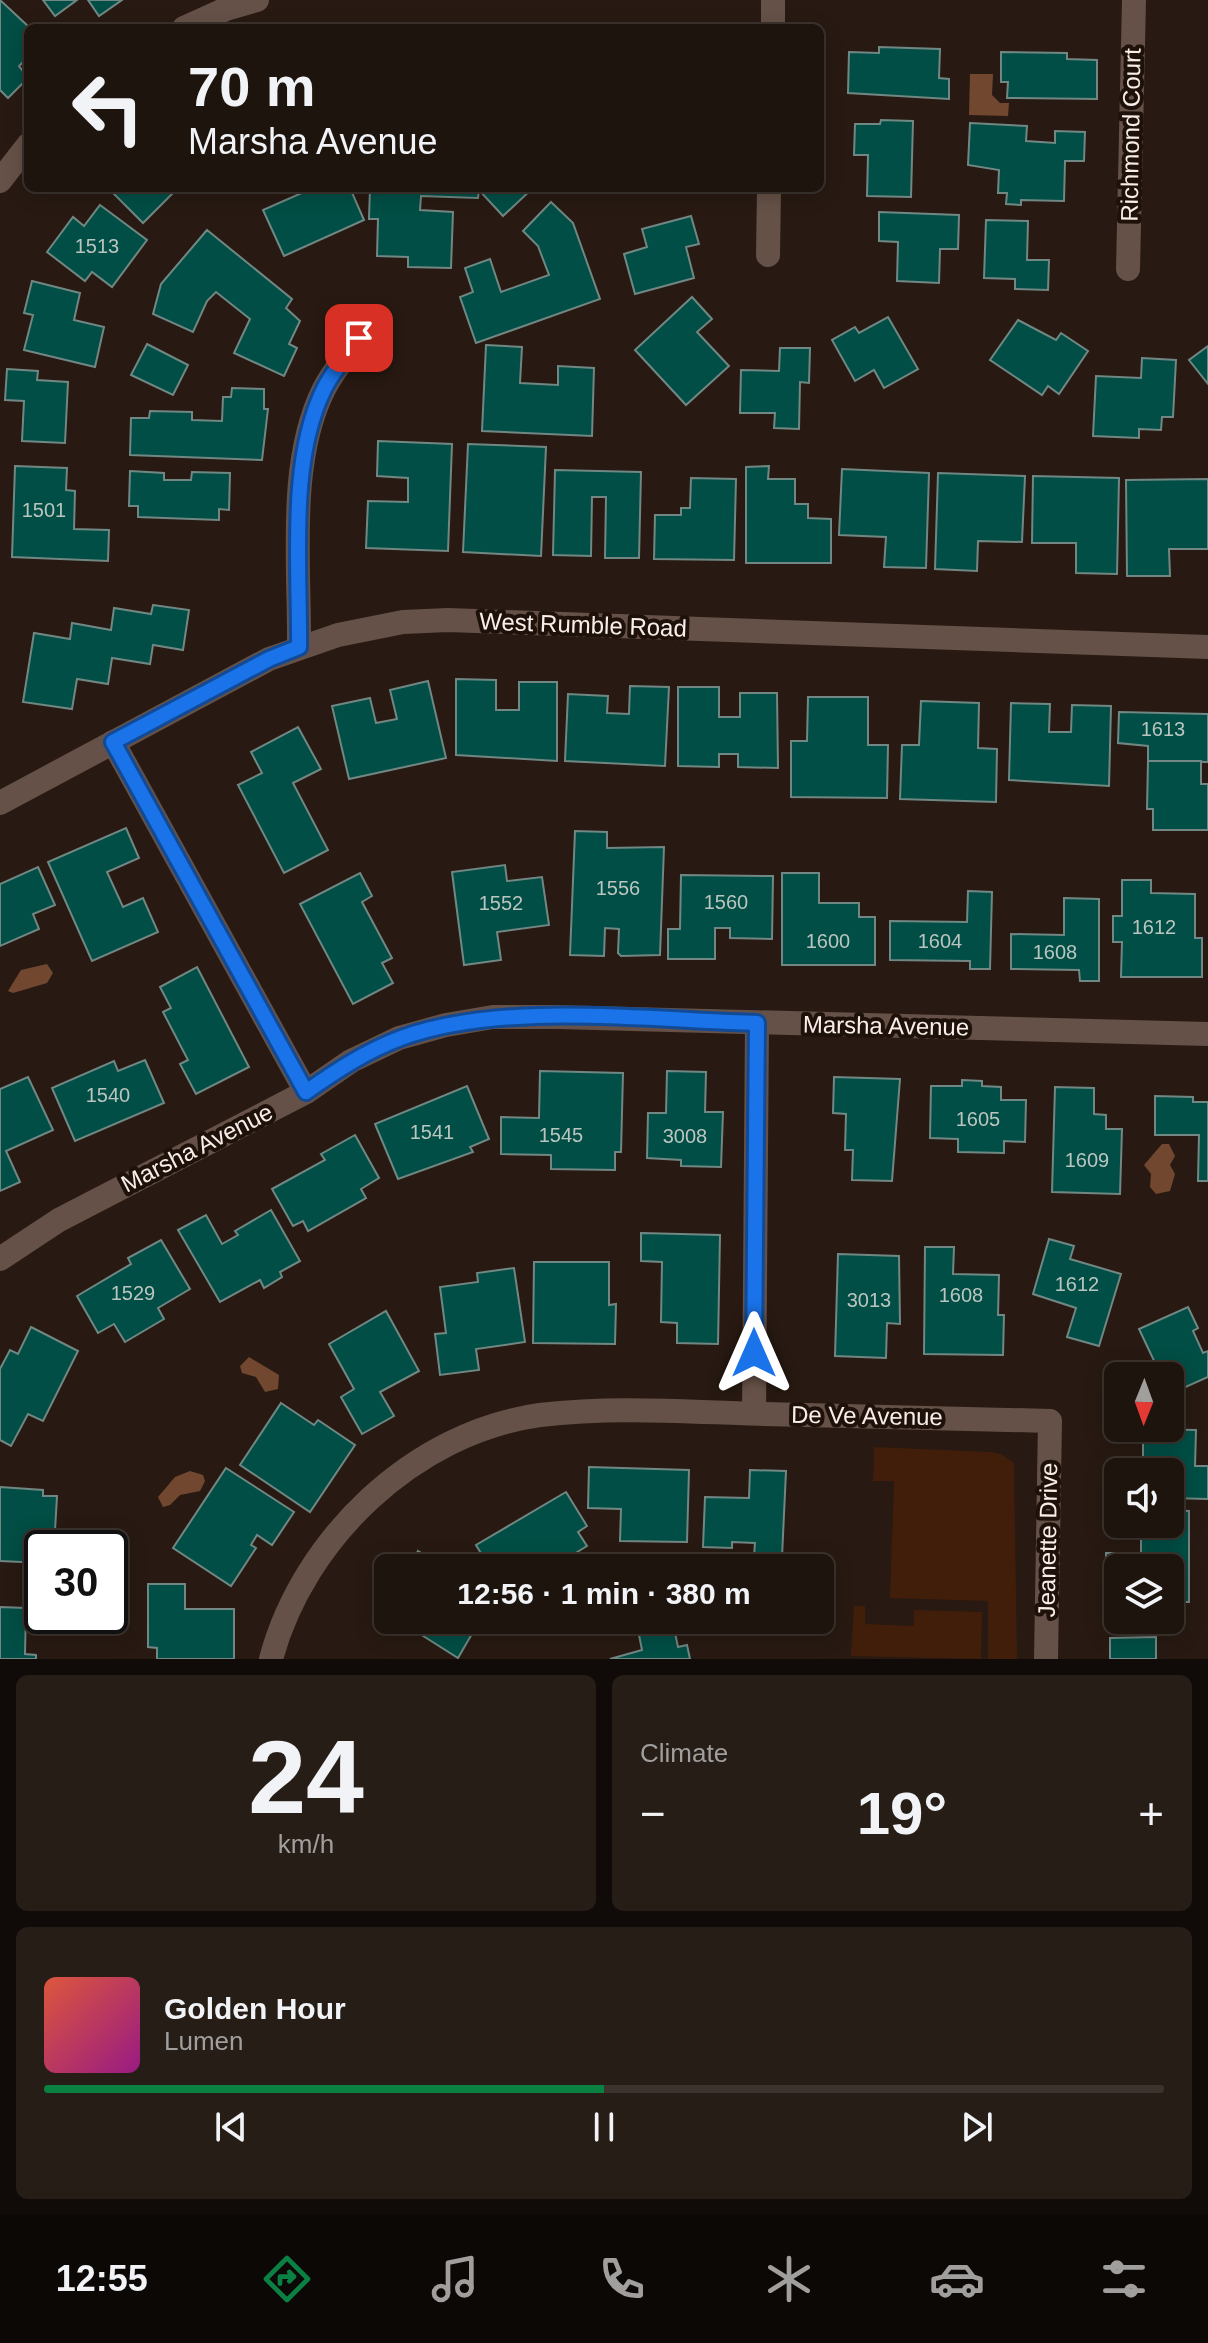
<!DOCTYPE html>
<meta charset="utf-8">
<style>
body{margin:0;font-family:Helvetica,sans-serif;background:#261d17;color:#f1f3f6;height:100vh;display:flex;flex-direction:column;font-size:30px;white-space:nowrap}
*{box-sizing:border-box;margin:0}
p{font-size:26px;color:#a19e9e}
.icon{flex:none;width:44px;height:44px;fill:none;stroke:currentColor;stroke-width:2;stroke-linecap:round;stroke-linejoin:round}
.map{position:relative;height:1659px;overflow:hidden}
.panel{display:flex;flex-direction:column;gap:16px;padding:16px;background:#100b08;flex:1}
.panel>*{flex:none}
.guide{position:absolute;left:24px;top:24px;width:800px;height:168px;border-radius:12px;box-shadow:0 4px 20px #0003,0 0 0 2px #3c332e;background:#1e140e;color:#f1f3f6;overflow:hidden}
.needle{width:52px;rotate:181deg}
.controls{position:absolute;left:1104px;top:1362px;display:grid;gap:16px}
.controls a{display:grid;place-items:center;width:80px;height:80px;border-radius:12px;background:#1e140e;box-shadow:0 4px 20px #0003,0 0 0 2px #3c332e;font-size:40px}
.speed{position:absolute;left:24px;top:1530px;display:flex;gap:16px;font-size:40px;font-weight:700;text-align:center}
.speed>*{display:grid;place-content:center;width:104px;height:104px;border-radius:50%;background:#1e140e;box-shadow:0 4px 20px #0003,0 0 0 2px #3c332e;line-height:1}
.speed .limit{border:4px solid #111;border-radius:12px;background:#fff;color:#111}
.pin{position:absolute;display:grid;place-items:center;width:68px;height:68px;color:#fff;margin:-34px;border-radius:16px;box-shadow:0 4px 12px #0006}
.me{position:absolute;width:88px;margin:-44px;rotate:0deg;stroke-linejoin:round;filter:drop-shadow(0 0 6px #0008)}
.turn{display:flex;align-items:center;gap:28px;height:168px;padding:0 32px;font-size:36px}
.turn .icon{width:104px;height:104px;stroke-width:2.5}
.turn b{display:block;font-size:56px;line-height:68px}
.big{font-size:60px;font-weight:800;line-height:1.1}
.panel .card{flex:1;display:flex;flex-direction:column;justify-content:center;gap:12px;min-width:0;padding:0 28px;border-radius:12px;background:#261d17}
.panel .dial{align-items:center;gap:0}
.dial b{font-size:104px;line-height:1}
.song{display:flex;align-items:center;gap:24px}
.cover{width:96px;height:96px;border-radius:12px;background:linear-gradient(135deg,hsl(10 70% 55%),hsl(310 70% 35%))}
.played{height:8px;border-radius:4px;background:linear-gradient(90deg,#0b8043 50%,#3c332e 50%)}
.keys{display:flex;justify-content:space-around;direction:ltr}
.heat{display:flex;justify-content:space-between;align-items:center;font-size:44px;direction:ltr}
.panel .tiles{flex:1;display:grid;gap:16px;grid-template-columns:1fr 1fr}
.card:last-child{grid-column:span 2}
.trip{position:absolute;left:374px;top:1554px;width:460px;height:80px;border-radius:12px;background:#1e140e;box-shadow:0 4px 20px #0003,0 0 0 2px #3c332e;font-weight:800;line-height:80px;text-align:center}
.dock{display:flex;height:128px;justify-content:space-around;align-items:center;background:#0c0806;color:#a19e9e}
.dock .icon{width:56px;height:56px}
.dock .active{color:#0b8043}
.dock b{font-size:36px;color:#f1f3f6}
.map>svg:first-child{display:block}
</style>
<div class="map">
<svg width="1208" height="1659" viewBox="0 0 1208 1659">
<rect width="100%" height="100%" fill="#281a12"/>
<!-- green -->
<g fill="#401e09">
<path d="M874,1447L990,1452L1001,1454L1014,1463L1017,1659H988V1601L890,1598L894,1481H873Z"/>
<path d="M854,1606H865V1624L914,1626V1610L982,1612L981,1659L851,1656Z"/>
</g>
<!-- water -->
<g fill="#71472f">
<path d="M970,74H993L992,95L1000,103H1009L1008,116L969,115Z"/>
<path d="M47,964L53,973L47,983L13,993L8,991L21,970Z"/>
<path d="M1162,1144H1169L1175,1156L1170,1165L1175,1174L1170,1191L1156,1194L1150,1187L1151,1174L1144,1165Z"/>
<path d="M249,1357L279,1375L278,1389L265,1392L256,1377L242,1373L240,1366Z"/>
<path d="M190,1471L203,1475L205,1481L200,1491L180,1495L170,1505L163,1507L158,1497L175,1477Z"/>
</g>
<!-- building -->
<g fill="#004e45" stroke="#718783" stroke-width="2">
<path d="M0,0L30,28L28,57L19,66L28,78L8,98L0,90Z"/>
<path d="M43,0H77L55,16Z"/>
<path d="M88,0H122L99,16Z"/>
<path d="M879,47L940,49L939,78L949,79V99L848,93L849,52L879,53Z"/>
<path d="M1001,52L1067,53V59L1097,60V99L1007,98L1008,82H1001Z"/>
<path d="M881,120L913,121L911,197L867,196L868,155H854L855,124H880Z"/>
<path d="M970,123L1027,126L1026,141L1055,143V131L1085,132L1084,161H1065L1064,201L1021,200V205L1006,204L1007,193H998L999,170L968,165Z"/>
<path d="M117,188H178L143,223L113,193Z"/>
<path d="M313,188H350L364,220L284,256L263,210Z"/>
<path d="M370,188H533L503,216L479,190L478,198L421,196L420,210L453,212L451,268L408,267V257L377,256L378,219H369Z"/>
<path d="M692,188H725V192L692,190Z"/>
<path d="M551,202L573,223L600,299L476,343L460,297L473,292L465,268L490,259L501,292L549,275L538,246L523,231Z"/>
<path d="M100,205L147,240L112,287L92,272L85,281L47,252L73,217L84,226Z"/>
<path d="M879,212L959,215L958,249H940L939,283L897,281L898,242L879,241Z"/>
<path d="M691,216L699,244L686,247L694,278L635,294L624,254L647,247L642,229Z"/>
<path d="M986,220L1028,221L1027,260H1049L1048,290L1015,289V279L984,278Z"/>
<path d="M207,230L292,299L286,308L300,321L289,344L297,348L284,376L234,353L250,319L216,292L207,301L193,332L153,314L161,284Z"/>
<path d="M32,281L80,293L74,320L104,327L95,367L24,350L33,315L24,313Z"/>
<path d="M692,297L712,319L697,332L729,366L686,405L635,350Z"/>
<path d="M888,317L918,369L884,388L874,370L855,381L832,340L855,327L859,333Z"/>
<path d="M1018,320L1056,340L1061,333L1088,351L1059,394L1048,386L1042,395L990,360Z"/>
<path d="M147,344L188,365L173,395L131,375Z"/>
<path d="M486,345L522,347L520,383L558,385V366L594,368L592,436L482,431Z"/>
<path d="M1208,346V384L1189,360Z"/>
<path d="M780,348H810L809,383L800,382L799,429L774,428L775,413H740L741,370L779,371Z"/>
<path d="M1142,358L1176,360L1173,417H1162L1161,430L1139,429V438L1093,436L1096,376L1141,378Z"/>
<path d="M7,369L38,371L37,380L68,382L65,443L22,441L24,401L5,400Z"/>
<path d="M232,388L264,389V409H268L262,460L130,455L131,418H149L150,411L192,412V420L222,421L223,397H231Z"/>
<path d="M378,441L452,444L448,551L366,548L368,501L408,502V478L377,476Z"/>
<path d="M468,444L546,447L541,556L463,552Z"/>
<path d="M15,466L67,468L66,490L75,491L74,529L109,530L108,561L12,557Z"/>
<path d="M769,466L768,479H795V504H808V518L831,519V563H746V467Z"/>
<path d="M842,469L929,473L926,568L884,567L886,537L839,535Z"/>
<path d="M555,470L641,472L639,558H605L606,497H592L591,556L553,555Z"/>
<path d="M130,471L164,473V480H191L192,472L230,473L229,510L219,509V520L138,517V506H129Z"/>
<path d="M938,473L1025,476L1022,542L978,541L977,571L935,569Z"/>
<path d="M1033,476L1119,478L1117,574L1076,573V543H1032Z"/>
<path d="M691,478L736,479L734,560L654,559L655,515H681V508H690Z"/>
<path d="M1208,479V549H1169L1170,576H1127L1126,480Z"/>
<path d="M153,605L189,610L183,650L153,645L150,664L112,658L108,684L77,679L72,709L23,702L34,633L70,639L72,623L111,630L114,608L151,614Z"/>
<path d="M456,679L496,680V710H519V682H557V761L456,755Z"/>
<path d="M428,681L446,758L349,779L332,706L370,698L376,723L397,719L390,690Z"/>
<path d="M630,686L669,687L665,766L565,761L568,694L608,696L607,713L629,714Z"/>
<path d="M678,687H719V717H740V693H777L778,768L738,767V754H719V767L678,766Z"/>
<path d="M808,697H868V745H888L887,798L791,797V741H807Z"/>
<path d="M921,701L979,703L978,748L997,749L996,802L900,799L902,745H919Z"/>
<path d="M1011,703L1050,704L1049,732H1071L1072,705L1111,706L1109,786L1009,780Z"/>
<path d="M1119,712L1208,714V762L1148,761V746L1118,743Z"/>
<path d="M298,727L321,769L293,783L328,850L284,873L238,785L262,773L251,752Z"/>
<path d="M1148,761H1201V784H1208V830H1153V809H1147Z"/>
<path d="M126,828L139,858L107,872L123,907L143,898L158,932L92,961L48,862Z"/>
<path d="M575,831L607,832V848L664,847L660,955L621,956L618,953L619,929L605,928L604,956L570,955Z"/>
<path d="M505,865L507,881L542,877L549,925L497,932L501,960L464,965L452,872Z"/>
<path d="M38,867L55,905L33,914L39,929L0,946V884Z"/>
<path d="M360,873L372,896L362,902L392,958L382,963L393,983L353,1004L300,904Z"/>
<path d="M782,873H819V903H859V917H875V965H782Z"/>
<path d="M681,875L773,876L772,939L730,938V928H715V959H668V929H680Z"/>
<path d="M1122,880H1151V893L1195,894V938H1202V977H1121L1122,942H1113V916H1122Z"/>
<path d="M968,891L992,892L990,969H970V961L890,960V921L967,922Z"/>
<path d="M1064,898L1099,899V981H1080L1079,970L1011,969V934L1064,935Z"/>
<path d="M197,967L249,1067L196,1094L180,1064L188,1060L163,1012L171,1008L160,987Z"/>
<path d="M145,1060L164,1103L75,1141L52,1088L114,1061L118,1071Z"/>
<path d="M540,1071L623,1073L621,1152H615V1170L551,1169V1155L501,1154V1117L539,1118Z"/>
<path d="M667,1071L706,1072L705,1112H723L721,1167L681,1166V1160L647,1158L648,1113H666Z"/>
<path d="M28,1077L53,1130L6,1151L20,1182L0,1191V1089Z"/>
<path d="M834,1077L900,1079L892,1181L852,1180L853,1150H845L846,1114L833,1113Z"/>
<path d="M962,1080L982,1081V1086L1001,1087V1100H1026L1025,1142L1004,1141V1153L958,1152V1139L930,1138L931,1086H962Z"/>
<path d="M467,1086L489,1139L470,1147L473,1152L398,1179L375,1124Z"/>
<path d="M1055,1087L1094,1088V1114L1106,1115V1129H1122L1120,1194L1052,1192Z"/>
<path d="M1155,1096L1193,1097V1102H1208V1181H1198L1199,1135H1155Z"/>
<path d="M355,1135L379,1178L361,1189L366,1198L308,1231L303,1221L293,1226L272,1189L325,1160L321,1154Z"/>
<path d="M271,1210L300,1261L280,1272L282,1277L264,1288L260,1280L220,1302L178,1230L206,1215L222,1244L238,1235L235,1231Z"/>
<path d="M641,1233L720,1235L718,1344L677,1343V1323L661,1322L662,1262L641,1261Z"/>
<path d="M1049,1239L1074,1246L1070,1259L1121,1274L1099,1346L1067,1337L1076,1308L1033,1294Z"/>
<path d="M161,1240L190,1289L158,1308L164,1319L125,1342L114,1324L98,1333L77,1296L131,1264L128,1258Z"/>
<path d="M925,1247H954L953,1274L999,1275L998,1315H1004L1003,1355L924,1354Z"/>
<path d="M838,1254L899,1256L900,1324L887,1323L886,1358L835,1356Z"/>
<path d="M534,1262H609V1305L616,1304L615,1344L533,1343Z"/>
<path d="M514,1268L525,1342L476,1349L479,1370L440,1375L435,1334L446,1333L440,1287L478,1282L477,1273Z"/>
<path d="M1188,1307L1198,1328L1193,1331L1203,1353L1208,1351V1377L1170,1394V1376H1136L1157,1367L1139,1329Z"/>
<path d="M386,1311L419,1371L380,1392L394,1416L362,1434L341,1397L354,1389L329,1344Z"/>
<path d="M31,1327L78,1351L43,1421L28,1414L11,1446L0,1440V1369L10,1350L18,1354Z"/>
<path d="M281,1403L314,1425L318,1420L355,1445L310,1512L240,1465Z"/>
<path d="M1143,1429L1196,1430L1195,1466H1208V1499L1170,1498V1472H1118V1498H1113L1114,1466L1143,1467Z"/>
<path d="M589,1467L689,1470L687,1542L620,1541L621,1509L588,1508Z"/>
<path d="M226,1468L294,1512L272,1545L257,1535L251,1545L256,1548L231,1586L173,1548Z"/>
<path d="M750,1470L786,1471L782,1557L754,1556L755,1543L732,1542V1548L703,1547L705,1497L749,1498Z"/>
<path d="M0,1487L43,1490V1496H57L54,1548H42V1563L0,1561Z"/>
<path d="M566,1492L587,1526L578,1532L587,1546L551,1568H542L535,1557L530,1561L534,1568H490L476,1545Z"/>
<path d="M1170,1510L1189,1511V1602H1170V1568H1118V1608H1106V1553H1141V1524H1170Z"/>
<path d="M418,1551L448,1568H409Z"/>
<path d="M148,1584H185V1609H234V1659H157V1648L148,1647Z"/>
<path d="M0,1607L26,1608L25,1654L36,1655V1659H0Z"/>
<path d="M398,1620H480L458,1658Z"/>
<path d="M674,1628L678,1647L687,1645L690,1659H610L642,1650L639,1635Z"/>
<path d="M1156,1637V1659H1110V1638Z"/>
</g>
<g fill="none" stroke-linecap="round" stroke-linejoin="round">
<!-- minor -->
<g stroke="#655147" stroke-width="24">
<path d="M184,28L226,9L257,0"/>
<path d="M773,28V0"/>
<path d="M0,181L28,145"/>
<path d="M768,255L769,188"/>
<path d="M1128,269L1134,0"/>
<path d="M299,647C300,567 287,462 324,389C333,371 347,355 359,338"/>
<path d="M113,742L306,1092"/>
<path d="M0,803L269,659L338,635L403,622L448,620L1208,647"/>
<path d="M0,1259L59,1220L306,1092L351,1061L399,1038L446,1025L493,1017H557L1208,1034"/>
<path d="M754,1413L757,1023"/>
<path d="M271,1659C303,1539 414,1432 540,1415C615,1406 689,1412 764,1414C860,1416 955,1418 1050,1421L1046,1659"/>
</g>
</g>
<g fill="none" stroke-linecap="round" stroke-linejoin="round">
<defs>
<path id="route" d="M359,338C347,355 333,371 324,389C288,462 300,567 299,647L269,659L113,742L306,1092C336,1071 366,1051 401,1038C502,1001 649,1020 757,1023L754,1353"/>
</defs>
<!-- route casing -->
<use href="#route" stroke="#114b97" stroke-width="20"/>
<!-- route -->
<use href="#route" stroke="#1a73e8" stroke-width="14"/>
</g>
<g text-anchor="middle" stroke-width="8" stroke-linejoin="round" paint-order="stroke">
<!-- number labels -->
<g font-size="20" fill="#bac5bf">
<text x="97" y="253">1513</text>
<text x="44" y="517">1501</text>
<text x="1163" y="736">1613</text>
<text x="618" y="895">1556</text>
<text x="726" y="909">1560</text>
<text x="501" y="910">1552</text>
<text x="1154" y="934">1612</text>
<text x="828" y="948">1600</text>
<text x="940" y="948">1604</text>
<text x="1055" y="959">1608</text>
<text x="108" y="1102">1540</text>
<text x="978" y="1126">1605</text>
<text x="432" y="1139">1541</text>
<text x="561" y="1142">1545</text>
<text x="685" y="1143">3008</text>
<text x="1087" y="1167">1609</text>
<text x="1077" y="1291">1612</text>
<text x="133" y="1300">1529</text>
<text x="961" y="1302">1608</text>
<text x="869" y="1307">3013</text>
</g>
<!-- street labels -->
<g font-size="24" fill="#f8ede8" stroke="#1e110a">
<text transform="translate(1131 135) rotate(-89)" y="8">Richmond Court</text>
<text transform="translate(583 625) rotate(2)" y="8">West Rumble Road</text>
<text transform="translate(886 1026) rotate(1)" y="8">Marsha Avenue</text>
<text transform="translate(197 1148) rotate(-27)" y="8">Marsha Avenue</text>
<text transform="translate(867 1416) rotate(1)" y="8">De Ve Avenue</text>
<text transform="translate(1048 1540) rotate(-89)" y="8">Jeanette Drive</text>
</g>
</g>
</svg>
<div class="controls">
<a><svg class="needle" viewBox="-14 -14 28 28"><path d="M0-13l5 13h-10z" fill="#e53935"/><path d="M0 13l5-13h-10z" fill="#a19e9e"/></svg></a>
<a><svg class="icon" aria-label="sound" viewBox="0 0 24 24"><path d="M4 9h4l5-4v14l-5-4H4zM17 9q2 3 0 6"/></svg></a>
<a><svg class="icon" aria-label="layers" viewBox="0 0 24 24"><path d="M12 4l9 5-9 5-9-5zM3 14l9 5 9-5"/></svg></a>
</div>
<div class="speed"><div class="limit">30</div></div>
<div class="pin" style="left:359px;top:338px;background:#d93025"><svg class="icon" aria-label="arrive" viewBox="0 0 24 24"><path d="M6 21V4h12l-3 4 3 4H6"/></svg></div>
<svg class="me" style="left:754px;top:1353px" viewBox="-20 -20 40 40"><path d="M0-17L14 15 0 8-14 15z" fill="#1a73e8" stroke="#fff" stroke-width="4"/></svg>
<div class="trip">12:56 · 1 min · 380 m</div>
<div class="guide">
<div class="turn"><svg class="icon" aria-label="left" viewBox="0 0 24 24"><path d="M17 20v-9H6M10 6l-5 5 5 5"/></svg><div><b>70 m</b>Marsha Avenue</div></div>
</div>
</div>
<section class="panel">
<div class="tiles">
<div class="card dial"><b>24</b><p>km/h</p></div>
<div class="card"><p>Climate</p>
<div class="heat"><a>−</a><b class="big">19°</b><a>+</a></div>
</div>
<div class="card">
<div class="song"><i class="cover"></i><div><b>Golden Hour</b><p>Lumen</p></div></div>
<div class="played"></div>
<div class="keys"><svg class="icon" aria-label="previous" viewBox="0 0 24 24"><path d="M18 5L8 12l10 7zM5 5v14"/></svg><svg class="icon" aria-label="pause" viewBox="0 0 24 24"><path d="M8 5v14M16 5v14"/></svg><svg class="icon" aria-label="next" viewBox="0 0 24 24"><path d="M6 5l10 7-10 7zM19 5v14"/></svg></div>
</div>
</div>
</section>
<nav class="dock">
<b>12:55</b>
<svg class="icon active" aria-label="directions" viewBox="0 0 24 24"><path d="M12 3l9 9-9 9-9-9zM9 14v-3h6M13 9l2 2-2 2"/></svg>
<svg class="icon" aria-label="music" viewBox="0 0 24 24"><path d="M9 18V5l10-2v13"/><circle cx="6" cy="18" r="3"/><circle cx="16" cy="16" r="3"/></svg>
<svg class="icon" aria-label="phone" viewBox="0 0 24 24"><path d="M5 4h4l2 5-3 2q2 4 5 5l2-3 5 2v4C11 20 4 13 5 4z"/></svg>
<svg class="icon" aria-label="climate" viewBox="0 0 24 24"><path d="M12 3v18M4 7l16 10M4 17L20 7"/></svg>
<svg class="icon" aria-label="car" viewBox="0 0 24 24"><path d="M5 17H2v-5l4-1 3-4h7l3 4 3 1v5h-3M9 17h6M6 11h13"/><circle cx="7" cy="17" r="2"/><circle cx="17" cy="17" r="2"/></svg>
<svg class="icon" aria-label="filters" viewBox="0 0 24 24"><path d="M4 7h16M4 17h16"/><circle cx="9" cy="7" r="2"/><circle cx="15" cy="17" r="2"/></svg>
</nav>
